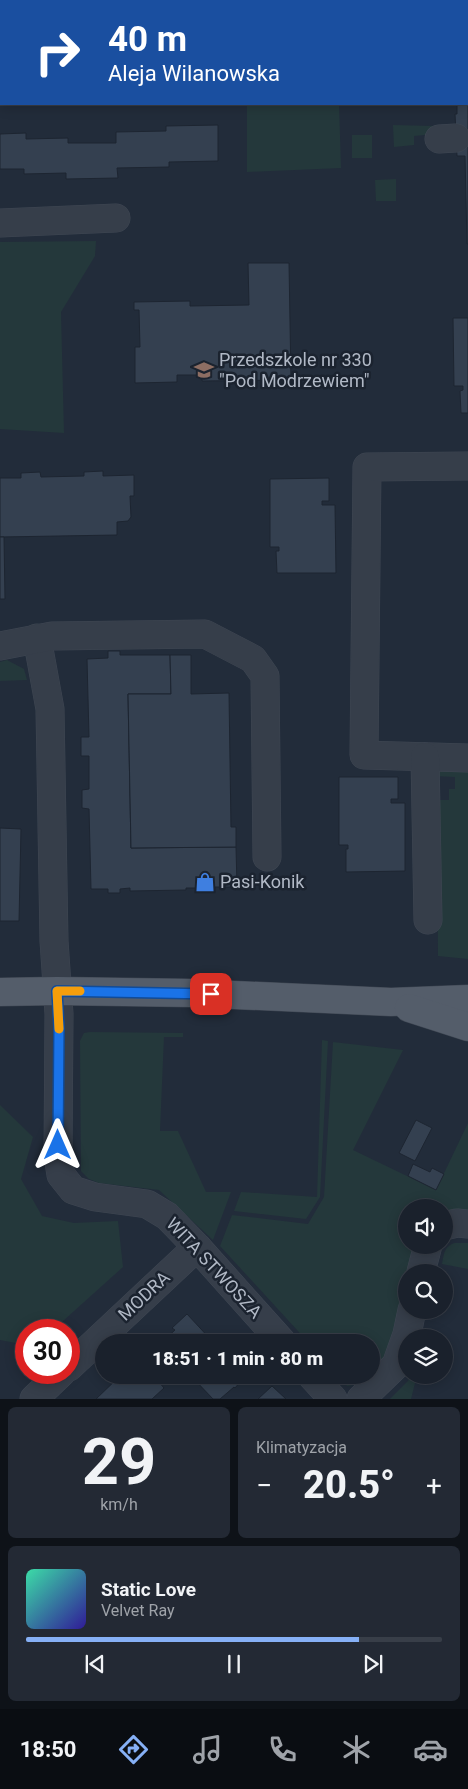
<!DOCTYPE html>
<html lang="pl">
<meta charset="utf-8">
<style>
body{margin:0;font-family:Roboto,sans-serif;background:#232934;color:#f1f3f6;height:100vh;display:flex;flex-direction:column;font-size:19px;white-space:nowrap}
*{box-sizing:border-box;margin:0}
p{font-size:16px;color:#9fa3a9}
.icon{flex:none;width:28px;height:28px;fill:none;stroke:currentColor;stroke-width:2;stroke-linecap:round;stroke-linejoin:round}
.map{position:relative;height:1399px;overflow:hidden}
.side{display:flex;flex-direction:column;gap:8px;padding:8px;background:#0e1218;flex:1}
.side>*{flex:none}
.guide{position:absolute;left:0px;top:0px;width:469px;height:105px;box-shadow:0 2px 12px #0003,0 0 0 1px #383e48;background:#1a4fa0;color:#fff;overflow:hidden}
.controls{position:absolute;left:398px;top:1199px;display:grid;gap:10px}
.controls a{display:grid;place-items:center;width:55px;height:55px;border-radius:50%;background:#1a212c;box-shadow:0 2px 12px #0003,0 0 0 1px #383e48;font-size:25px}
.speed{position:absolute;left:15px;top:1319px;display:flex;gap:10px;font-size:25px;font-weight:700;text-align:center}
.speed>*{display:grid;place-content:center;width:65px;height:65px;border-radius:50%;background:#1a212c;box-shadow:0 2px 12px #0003,0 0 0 1px #383e48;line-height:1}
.speed .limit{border:8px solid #d22;background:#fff;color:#111}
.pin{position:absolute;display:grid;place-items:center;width:42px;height:42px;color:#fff;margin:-21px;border-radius:10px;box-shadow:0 2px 8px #0006}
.me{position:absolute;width:55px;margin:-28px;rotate:0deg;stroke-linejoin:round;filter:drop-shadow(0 0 4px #0008)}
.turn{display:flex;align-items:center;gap:18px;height:105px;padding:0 25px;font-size:22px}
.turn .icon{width:65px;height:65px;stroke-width:2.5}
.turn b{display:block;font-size:35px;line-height:42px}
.big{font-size:38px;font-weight:800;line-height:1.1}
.side .widget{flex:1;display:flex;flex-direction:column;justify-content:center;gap:8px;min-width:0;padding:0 18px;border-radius:8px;background:#232934}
.side .dial{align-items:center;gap:0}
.dial b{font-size:65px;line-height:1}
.song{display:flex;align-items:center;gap:15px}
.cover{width:60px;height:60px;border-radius:8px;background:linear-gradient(135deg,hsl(160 70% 55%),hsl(250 70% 35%))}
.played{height:5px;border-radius:2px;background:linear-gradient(90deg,#86b0f6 80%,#383e48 80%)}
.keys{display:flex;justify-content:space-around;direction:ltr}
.heat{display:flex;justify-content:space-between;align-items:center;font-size:28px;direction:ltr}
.side .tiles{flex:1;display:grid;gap:8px;grid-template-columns:1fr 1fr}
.widget:last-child{grid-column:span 2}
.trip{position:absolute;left:95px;top:1334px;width:285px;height:50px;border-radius:25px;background:#1a212c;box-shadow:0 2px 12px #0003,0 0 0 1px #383e48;font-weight:800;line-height:50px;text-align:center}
.tabs{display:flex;height:80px;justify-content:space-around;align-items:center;background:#0a0d12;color:#9fa3a9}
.tabs .icon{width:35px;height:35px}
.tabs .current{color:#86b0f6}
.tabs b{font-size:22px;color:#f1f3f6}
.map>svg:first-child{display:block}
</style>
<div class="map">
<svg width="468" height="1399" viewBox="0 0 468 1399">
<rect width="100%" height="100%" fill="#222c3a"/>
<!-- green -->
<g fill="#24383b">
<path d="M247,104H339L341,168L247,172Z"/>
<path d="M393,125L434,126L435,134L414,136V145L394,147Z"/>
<rect x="352" y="135" width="20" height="23"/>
<path d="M396,179V201H376L375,180Z"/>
<path d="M96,241L95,256L61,312L64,433L0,429V242Z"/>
<path d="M7,660L24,669L27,680L0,681V662Z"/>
<path d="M468,765V959L438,956L437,800H449V789H455V777L434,776L440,767Z"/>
<path d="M90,1032L183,1033V1037H164L160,1131H178L206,1192H231L213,1240L159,1190L99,1183L89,1179L81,1171L80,1041L84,1033Z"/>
<path d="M322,1040L328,1041L320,1197L306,1219L234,1211L241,1192L317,1197Z"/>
<path d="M333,1042L403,1050L353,1150L436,1190L468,1123V1215L444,1213V1208H406V1245H417L410,1272H406C406,1289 403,1303 399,1318C392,1348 384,1383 347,1386L338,1375H371V1342H308L220,1246L232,1215L308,1224L324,1197Z"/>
<path d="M0,1105L33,1137L21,1179L42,1216L74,1223L118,1221L123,1267L53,1330H26V1345L0,1340Z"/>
<path d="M455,1243H468V1269L442,1264C444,1254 444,1246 455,1243Z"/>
<path d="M411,1375H417L411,1399H390L408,1381Z"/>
</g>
<!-- building -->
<g fill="#344050" stroke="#1d2531">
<path d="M468,29V244H467L465,156H457L455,114H457V104H468Z"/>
<path d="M218,125V161L169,162V167L117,168L118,178L66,179V173L24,174V169H0V134L26,133V139L68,138V143H116V132L166,131V126Z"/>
<path d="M248,263H289L291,380L202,381V375H177V382L135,383V347H140L139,310H134V302L190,301V306L249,305Z"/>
<path d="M453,318H468V413H461L460,391L463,390V386H454Z"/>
<path d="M103,471V476L134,475V496H130L131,517L128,521L117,522V535L0,537V478H21V473L40,472L41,477L84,476V472Z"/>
<path d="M329,478V501H322V505H335L336,573H277L276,551H279V547H270V479Z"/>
<path d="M0,537H4L5,599H0Z"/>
<path d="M108,651H120V655H170L171,694H128L131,848L236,847L237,887H215V892H196V888H186V890L130,891V888L120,889V893H108V889H91L89,809L82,808V790L89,789V756H81V737H89L87,659L108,658Z"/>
<path d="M170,655H191V694L229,693L231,827H236V847L131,848L128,694H171Z"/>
<path d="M339,777H398V799H391V803H405V871L346,872V849H348V845H339Z"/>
<path d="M0,828L21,829L19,921H0Z"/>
<path d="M416,1120L432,1128L415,1161L399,1153Z"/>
<path d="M413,1164L430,1172L432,1168L444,1174L436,1190L408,1176Z"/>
<path d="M187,1314L213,1342H162L175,1330L172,1328Z"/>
<path d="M121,1375H153L164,1388L152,1399H96Z"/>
<path d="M194,1375H246L235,1388L234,1387L220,1399H213L192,1377Z"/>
<path d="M272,1386L286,1399H258Z"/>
</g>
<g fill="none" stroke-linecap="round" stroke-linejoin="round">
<defs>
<g id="minor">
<path d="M0,57H1"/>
<path d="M439,139L456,138"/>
<path d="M0,223L116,218"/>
<path d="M468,466L367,467L364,755L468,758"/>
<path d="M37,638L50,709L54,941L59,1014L58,1156L61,1175L73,1190L95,1197L147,1204L167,1216L197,1247L282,1342"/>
<path d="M0,646L52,636L205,634L253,659L265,676L267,857"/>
<path d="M425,757L428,920"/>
<path d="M444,1226L457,1223L468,1224"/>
<path d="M421,1272L428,1245"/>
<path d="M69,1367L197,1247"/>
<path d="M311,1375L333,1399"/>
<path d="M34,1399L62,1372"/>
<path d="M361,1399L396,1365L407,1334L412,1310"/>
</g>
<g id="major">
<path d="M0,992L57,991L191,993L391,1002L468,999"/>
<path d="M409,1008L468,1027"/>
</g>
</defs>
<!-- minor casing -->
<use href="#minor" stroke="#3f4753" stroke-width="29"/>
<!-- major casing -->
<use href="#major" stroke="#3f4753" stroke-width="29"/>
<!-- minor -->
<use href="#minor" stroke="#363e4a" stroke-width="28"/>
<!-- major -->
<use href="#major" stroke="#545d6a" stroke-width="28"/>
</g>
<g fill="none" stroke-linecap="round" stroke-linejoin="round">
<defs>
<path id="route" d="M58,1145L59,1028L57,991L211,994"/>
</defs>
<!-- route casing -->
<use href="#route" stroke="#114b97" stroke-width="12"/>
<!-- route -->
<use href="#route" stroke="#1a73e8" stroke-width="9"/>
<!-- slow -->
<path stroke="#f59e0b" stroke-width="9" d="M59,1029L57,991H80"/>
</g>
<!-- icons -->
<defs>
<symbol id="school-bare" viewBox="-9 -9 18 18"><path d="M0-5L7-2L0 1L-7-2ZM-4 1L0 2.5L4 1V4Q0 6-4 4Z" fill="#8d6e63" stroke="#1b232f" stroke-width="2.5" paint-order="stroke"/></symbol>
<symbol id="shop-bare" viewBox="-9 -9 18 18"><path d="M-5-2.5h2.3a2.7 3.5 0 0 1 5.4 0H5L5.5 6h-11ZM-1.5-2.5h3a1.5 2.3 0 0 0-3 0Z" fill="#3f7fe0" stroke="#1b232f" stroke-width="2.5" paint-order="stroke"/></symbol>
</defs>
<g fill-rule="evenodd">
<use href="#school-bare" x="190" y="356" width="28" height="28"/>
<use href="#shop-bare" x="191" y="868" width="28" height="28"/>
</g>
<g text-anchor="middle" stroke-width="5" stroke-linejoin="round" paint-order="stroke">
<!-- poi labels -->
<g font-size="18" fill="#b1b9c6" stroke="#1b232f" text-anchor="start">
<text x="219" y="366">Przedszkole nr 330<tspan x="219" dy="21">"Pod Modrzewiem"</tspan></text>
<text x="220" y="888">Pasi-Konik</text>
</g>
<!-- street labels -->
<g font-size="18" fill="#b1b9c6" stroke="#1b232f">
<text transform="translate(214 1268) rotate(47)" y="6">WITA STWOSZA</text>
<text transform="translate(144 1296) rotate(-43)" y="6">MODRA</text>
</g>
</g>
</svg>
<div class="controls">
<a><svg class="icon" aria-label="sound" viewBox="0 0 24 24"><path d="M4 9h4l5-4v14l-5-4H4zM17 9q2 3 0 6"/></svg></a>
<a><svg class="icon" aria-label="search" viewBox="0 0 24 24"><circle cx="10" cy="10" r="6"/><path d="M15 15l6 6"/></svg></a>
<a><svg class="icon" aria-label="layers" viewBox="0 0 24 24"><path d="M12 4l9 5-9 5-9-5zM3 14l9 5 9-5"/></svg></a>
</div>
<div class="speed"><div class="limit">30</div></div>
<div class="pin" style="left:211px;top:994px;background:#d93025"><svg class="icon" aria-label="arrive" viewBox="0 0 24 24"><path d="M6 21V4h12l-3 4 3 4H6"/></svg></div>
<svg class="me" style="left:58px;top:1145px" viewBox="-20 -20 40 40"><path d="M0-17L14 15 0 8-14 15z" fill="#1a73e8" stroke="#fff" stroke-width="4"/></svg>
<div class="trip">18:51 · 1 min · 80 m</div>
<div class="guide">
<div class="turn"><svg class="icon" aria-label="right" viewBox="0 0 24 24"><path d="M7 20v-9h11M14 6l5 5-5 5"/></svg><div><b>40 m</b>Aleja Wilanowska</div></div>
</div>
</div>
<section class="side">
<div class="tiles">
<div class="widget dial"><b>29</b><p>km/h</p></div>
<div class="widget"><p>Klimatyzacja</p>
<div class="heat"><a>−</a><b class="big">20.5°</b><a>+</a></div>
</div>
<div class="widget">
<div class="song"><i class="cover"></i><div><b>Static Love</b><p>Velvet Ray</p></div></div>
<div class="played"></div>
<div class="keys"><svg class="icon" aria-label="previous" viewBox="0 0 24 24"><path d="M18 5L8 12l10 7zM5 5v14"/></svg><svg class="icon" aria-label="pause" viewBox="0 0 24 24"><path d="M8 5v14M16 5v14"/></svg><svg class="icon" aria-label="next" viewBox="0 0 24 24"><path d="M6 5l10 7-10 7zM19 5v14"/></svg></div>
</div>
</div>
</section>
<nav class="tabs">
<b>18:50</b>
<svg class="icon current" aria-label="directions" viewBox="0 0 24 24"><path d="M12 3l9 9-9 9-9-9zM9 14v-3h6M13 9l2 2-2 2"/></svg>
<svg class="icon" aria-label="music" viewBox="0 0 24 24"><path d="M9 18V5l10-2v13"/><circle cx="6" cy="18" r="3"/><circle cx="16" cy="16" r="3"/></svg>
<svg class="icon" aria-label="phone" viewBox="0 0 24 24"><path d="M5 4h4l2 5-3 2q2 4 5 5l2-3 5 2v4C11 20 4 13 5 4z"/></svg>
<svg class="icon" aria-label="climate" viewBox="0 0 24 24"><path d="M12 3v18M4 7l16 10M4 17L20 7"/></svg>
<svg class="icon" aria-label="car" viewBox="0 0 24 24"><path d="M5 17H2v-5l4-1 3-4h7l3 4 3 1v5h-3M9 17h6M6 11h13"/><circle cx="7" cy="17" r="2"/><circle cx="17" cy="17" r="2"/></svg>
</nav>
